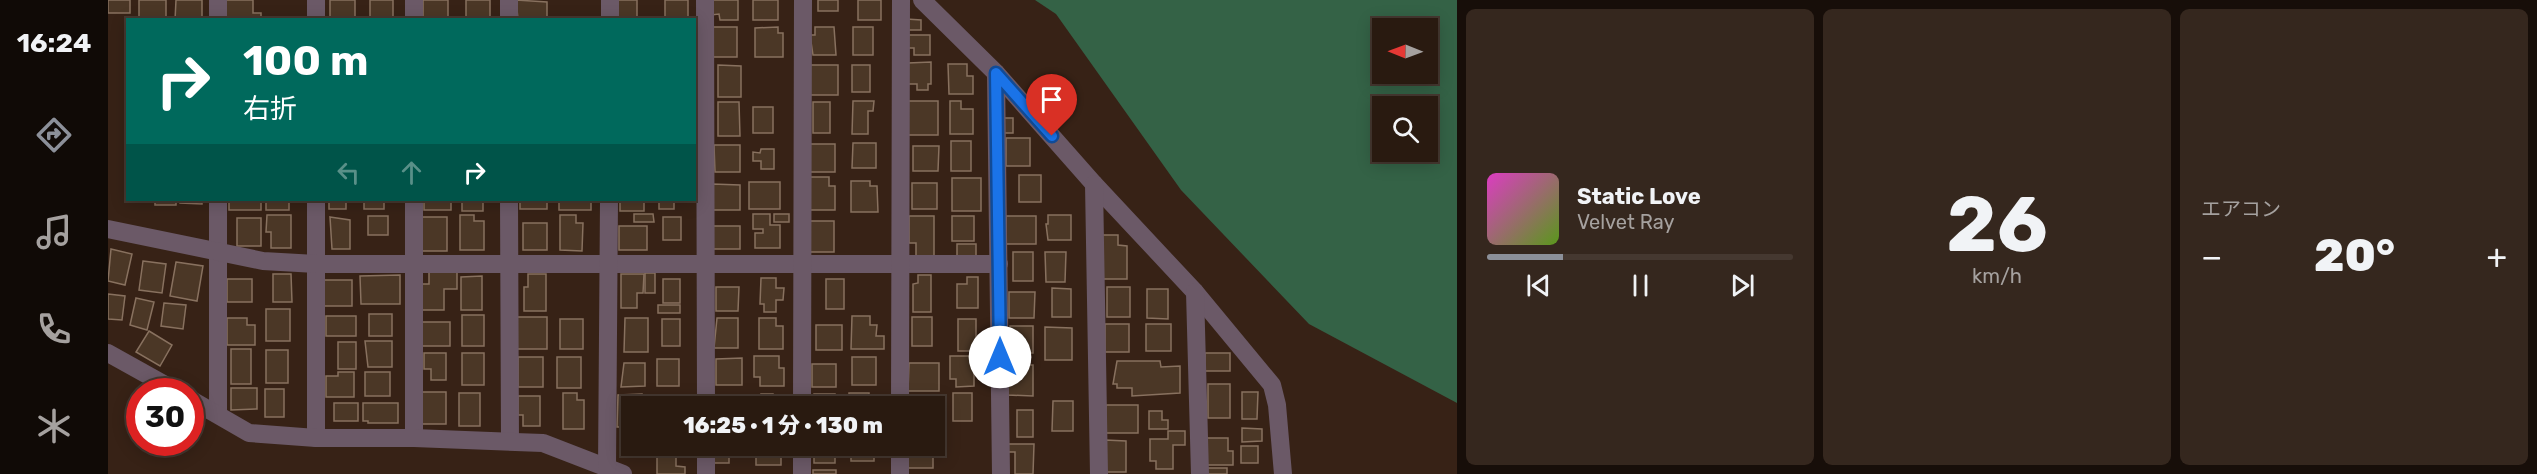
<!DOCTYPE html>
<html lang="ja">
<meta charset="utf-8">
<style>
body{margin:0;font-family:Rubik,"Noto Sans JP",sans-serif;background:#35271e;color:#f1f3f6;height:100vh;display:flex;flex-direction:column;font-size:22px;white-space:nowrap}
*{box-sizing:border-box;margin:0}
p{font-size:20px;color:#a5a19f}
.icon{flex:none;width:33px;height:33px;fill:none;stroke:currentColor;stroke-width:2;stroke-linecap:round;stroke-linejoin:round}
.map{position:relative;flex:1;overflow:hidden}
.sheet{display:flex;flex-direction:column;gap:9px;padding:9px;background:#170e09;width:1080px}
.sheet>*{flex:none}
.banner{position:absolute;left:18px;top:18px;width:570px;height:183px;border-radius:0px;box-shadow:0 3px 15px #0003,0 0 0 2px #453830;background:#00695c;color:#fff;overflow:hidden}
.needle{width:39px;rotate:271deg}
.fabs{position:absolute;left:1264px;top:18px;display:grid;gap:12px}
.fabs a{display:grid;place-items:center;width:66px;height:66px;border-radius:0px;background:#291a10;box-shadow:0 3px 15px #0003,0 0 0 2px #453830;font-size:30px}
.speed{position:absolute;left:18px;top:378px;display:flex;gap:12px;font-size:30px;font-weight:700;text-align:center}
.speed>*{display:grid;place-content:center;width:78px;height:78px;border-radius:50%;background:#291a10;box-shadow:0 3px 15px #0003,0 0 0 2px #453830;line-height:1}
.speed .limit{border:9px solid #d22;background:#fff;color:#111}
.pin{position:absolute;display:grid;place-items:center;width:51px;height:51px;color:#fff;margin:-62px -26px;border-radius:50% 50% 50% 0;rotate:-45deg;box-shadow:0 0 6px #0007}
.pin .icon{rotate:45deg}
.me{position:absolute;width:66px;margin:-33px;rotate:0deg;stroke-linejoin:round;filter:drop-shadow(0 0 4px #0008)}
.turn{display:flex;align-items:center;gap:21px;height:126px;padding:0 18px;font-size:27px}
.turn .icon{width:78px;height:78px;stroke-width:2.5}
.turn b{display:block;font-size:42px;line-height:51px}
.lanes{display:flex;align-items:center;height:57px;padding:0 18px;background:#0003;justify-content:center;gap:30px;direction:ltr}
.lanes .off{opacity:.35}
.big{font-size:45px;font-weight:800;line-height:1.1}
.sheet .tile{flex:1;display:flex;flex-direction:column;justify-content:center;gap:9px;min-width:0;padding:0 21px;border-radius:9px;background:#35271e}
.sheet .dial{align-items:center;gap:0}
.dial b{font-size:78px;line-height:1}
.song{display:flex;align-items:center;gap:18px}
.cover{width:72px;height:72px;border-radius:9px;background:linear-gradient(135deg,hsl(310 70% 55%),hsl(90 70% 35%))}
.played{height:6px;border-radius:3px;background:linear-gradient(90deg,#8c9099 25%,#453830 25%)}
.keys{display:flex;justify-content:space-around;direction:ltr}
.heat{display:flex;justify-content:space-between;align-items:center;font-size:33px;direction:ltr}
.sheet .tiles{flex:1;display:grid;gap:9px;grid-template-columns:repeat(3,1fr)}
.trip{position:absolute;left:513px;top:396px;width:324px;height:60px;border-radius:0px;background:#291a10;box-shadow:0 3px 15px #0003,0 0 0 2px #453830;font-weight:800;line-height:60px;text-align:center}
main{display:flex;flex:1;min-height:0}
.menu{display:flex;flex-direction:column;width:108px;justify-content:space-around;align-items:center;background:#100a06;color:#a5a19f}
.menu .icon{width:42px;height:42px}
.menu .selected{color:#8c9099}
.menu b{font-size:27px;color:#f1f3f6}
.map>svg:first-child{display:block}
</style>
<main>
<nav class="menu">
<b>16:24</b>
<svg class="icon selected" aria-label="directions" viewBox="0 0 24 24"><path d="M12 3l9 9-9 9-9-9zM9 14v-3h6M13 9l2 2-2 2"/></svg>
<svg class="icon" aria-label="music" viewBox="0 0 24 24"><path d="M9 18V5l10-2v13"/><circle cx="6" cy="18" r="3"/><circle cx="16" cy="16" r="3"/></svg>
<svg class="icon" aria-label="phone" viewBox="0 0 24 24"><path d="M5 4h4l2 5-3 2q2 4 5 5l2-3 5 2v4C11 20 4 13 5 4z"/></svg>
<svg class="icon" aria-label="climate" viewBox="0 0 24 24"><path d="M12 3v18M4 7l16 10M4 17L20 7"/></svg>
</nav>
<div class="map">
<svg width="1349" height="474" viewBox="0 0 1349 474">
<rect width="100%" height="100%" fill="#372216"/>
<!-- forest -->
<path fill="#346246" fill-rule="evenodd" d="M927,0H1349V403L1201,324L1073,190L948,14ZM1275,28H1320V74H1275ZM1275,106H1320V152H1275Z"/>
<!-- building -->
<g fill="#4b3726" stroke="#88715f" stroke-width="1.5">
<rect x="0" y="0" width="22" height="13"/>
<rect x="31" y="0" width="27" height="20"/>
<path d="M68,0H94V20H67Z"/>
<path d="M116,0H145V13H153V20L116,19Z"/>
<rect x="222" y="0" width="25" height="18"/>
<rect x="262" y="0" width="23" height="18"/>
<rect x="315" y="0" width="25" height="19"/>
<rect x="358" y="0" width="24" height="19"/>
<path d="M408,0L439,2V19H410Z"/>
<rect x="505" y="0" width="24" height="18"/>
<rect x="557" y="0" width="23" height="19"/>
<path d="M603,0H630V20H612L611,14L603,15Z"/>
<rect x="645" y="0" width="25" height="20"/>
<rect x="710" y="0" width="20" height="11"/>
<rect x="750" y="0" width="23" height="20"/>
<path d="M798,19L813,20V30H799Z"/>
<rect x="604" y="27" width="25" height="30"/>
<path d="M670,27V33H675V57H647V28Z"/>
<path d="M707,27H726L728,55H705L702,35H707Z"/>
<rect x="745" y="27" width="20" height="28"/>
<path d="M799,35H822V55H806V48H799Z"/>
<path d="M823,62V84H820V90H809V84H800V63Z"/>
<path d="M840,64H859V76H865V94H841Z"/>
<path d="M610,65L633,66V97H610Z"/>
<rect x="700" y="65" width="30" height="30"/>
<rect x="744" y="65" width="18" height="27"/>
<path d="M745,101H766L765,111H760V134H744Z"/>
<rect x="798" y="101" width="32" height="34"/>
<path d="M842,101H853V109H865V134H842Z"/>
<path d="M610,102H631L632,136H610Z"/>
<rect x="705" y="102" width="17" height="31"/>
<rect x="645" y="107" width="20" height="26"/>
<rect x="892" y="118" width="13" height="15"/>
<rect x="898" y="138" width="24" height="28"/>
<rect x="843" y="141" width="20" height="30"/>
<path d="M745,143H768V168H744Z"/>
<rect x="702" y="144" width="25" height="28"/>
<path d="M606,145H632V172H607Z"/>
<path d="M805,146H831L830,171H805Z"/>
<path d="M653,149H666V169H653V161H645V152L652,153Z"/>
<rect x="911" y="175" width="22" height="27"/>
<path d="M695,177H721V186H727V210H700Z"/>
<rect x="844" y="178" width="29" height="33"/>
<path d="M743,181H762V186H769L770,212H743Z"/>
<rect x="641" y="182" width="31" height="27"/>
<rect x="804" y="183" width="25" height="26"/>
<path d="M604,184L632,185V210H603Z"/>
<rect x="47" y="200" width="21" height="5"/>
<path d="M72,200H94V204L72,203Z"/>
<rect x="121" y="200" width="32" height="10"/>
<rect x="158" y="200" width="23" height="10"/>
<rect x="221" y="200" width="17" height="9"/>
<rect x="256" y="200" width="20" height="9"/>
<rect x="316" y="200" width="27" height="10"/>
<rect x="354" y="200" width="21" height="11"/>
<rect x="412" y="200" width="27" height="9"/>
<rect x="451" y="200" width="32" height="10"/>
<rect x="512" y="200" width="24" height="11"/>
<rect x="551" y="200" width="15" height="9"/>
<path d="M526,214H545L546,222H526Z"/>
<path d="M645,214H662V225H672V248H647V233H655V229H645Z"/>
<rect x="666" y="214" width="15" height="8"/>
<path d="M159,215H183V248H163V232H158Z"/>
<path d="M352,215H366V221H376V250H352Z"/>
<path d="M452,215H468V223H475L474,251L452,250Z"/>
<path d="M940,215H963V240H940L938,224H940Z"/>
<rect x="260" y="216" width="20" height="19"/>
<path d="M801,216H826V256H808V243H801Z"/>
<rect x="844" y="216" width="22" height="25"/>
<rect x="898" y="216" width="30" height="28"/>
<path d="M222,217L242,220V249H224Z"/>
<rect x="311" y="217" width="28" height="34"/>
<rect x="555" y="217" width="18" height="23"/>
<rect x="129" y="218" width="24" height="28"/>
<rect x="700" y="221" width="26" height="31"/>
<rect x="415" y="223" width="24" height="27"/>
<rect x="511" y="226" width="28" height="24"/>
<rect x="605" y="226" width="27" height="23"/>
<path d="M994,235H1010V245L1019,246V279H994Z"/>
<rect x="849" y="244" width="19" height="13"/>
<path d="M3,249L24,254L17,285L0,281Z"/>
<rect x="905" y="252" width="20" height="29"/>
<path d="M937,252H958L957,282H938Z"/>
<path d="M35,261L58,264L54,293L31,290Z"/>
<path d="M68,262L95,266L89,301L62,296Z"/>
<path d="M321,272H349V289H336V310H314V284H321Z"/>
<rect x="537" y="273" width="10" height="20"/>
<path d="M165,274H183L184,302H165Z"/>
<path d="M420,274H438V311H416V287H420Z"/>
<path d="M513,274H536L535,293H529V308H513Z"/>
<path d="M292,275V304H253L252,276Z"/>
<path d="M810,275H823V312H805V284L810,283Z"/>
<path d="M374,276V310H353V277Z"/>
<path d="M859,277H870V308H849V284H859Z"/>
<path d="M653,278H668V288H676L675,300H668V312H656V304H652Z"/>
<rect x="119" y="279" width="25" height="23"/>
<rect x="555" y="279" width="17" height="24"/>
<rect x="718" y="279" width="18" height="30"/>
<rect x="216" y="280" width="28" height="26"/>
<path d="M608,287H631L630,311H608Z"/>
<rect x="999" y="287" width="23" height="30"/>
<path d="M944,288L963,289V317H944Z"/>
<path d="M1039,289H1060V319L1039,318Z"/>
<path d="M901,292H927L926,318H901Z"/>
<path d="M0,294L17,296L14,320L0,319Z"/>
<path d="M28,298L46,302L39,330L22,325Z"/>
<path d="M56,303L78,305L75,329L53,326Z"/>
<rect x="550" y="305" width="22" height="8"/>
<rect x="158" y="309" width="24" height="32"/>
<rect x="261" y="314" width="23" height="22"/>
<rect x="354" y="315" width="22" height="31"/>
<rect x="218" y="316" width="30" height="20"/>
<path d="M744,316H762V325H769L768,336H776V349H743Z"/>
<rect x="406" y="317" width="33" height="32"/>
<rect x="804" y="317" width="20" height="29"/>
<path d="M119,318H139V325H147V345H119Z"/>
<path d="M517,318H540V352H516Z"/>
<path d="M609,318H630V348H606Z"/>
<path d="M651,318H668V326H675V349H651Z"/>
<rect x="452" y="319" width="23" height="30"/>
<rect x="554" y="319" width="18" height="27"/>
<rect x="850" y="319" width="18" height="32"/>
<rect x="313" y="322" width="29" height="24"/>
<rect x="997" y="324" width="24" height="28"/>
<rect x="1038" y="324" width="25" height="27"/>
<rect x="708" y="325" width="26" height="25"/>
<rect x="902" y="326" width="23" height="27"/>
<path d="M937,327L964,328V360H937Z"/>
<path d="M41,331L64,345L52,366L28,352Z"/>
<path d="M257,341H284V367H260Z"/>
<rect x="230" y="342" width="18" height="27"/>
<rect x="123" y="349" width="20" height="35"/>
<rect x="158" y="350" width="22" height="33"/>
<path d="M316,353H338V380H323V369H316Z"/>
<rect x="354" y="353" width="22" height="32"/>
<rect x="1097" y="353" width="25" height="18"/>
<path d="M646,356H671V368H676V386H652V377H646Z"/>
<path d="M842,356H873V367H866V386L848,387V379H842Z"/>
<rect x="410" y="357" width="25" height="30"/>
<rect x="449" y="357" width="24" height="31"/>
<rect x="744" y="357" width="24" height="28"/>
<path d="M634,358V385H608V359Z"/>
<rect x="549" y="359" width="22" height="27"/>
<path d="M1009,361H1052L1053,367L1072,366V393L1024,396V388H1009V384H1005Z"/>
<path d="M516,363H537V386L513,387Z"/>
<path d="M801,363H831V391H800Z"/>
<rect x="704" y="364" width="24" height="23"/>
<path d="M900,365H925V396L900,395Z"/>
<path d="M230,372H246V397H218V376H230Z"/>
<rect x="257" y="372" width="25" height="24"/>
<rect x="1100" y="384" width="22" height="34"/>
<path d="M123,388H149V409L123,410Z"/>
<rect x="157" y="389" width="19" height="28"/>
<rect x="309" y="392" width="29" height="32"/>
<path d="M1134,392H1150L1149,419H1134Z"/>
<rect x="351" y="393" width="21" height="33"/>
<path d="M455,393H469V400H476V429H455Z"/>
<path d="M741,393H761V401H771V406H741Z"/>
<rect x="845" y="393" width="19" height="28"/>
<path d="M534,394V406H524V427H509L510,395Z"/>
<path d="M653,394H665V402L672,401V406H653Z"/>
<rect x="706" y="394" width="21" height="12"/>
<path d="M602,395H635V406H603Z"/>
<path d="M410,396H432V426H415V415H410Z"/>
<path d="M805,400H830V425H826V406H805Z"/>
<path d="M945,401H965V431H944Z"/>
<rect x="226" y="403" width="24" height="18"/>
<path d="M255,403H290V423H260V421H255Z"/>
<path d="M998,405H1030V433H997Z"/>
<rect x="909" y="410" width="16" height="27"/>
<path d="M1041,411H1054V420H1060V429H1041Z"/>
<path d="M1134,428L1154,429V441L1134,442Z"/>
<path d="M1060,431H1077V445H1065V469H1048V461H1042V439H1060Z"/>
<path d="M1099,438H1120V451H1125V465H1099Z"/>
<path d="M997,440L1018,441V472H996Z"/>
<path d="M897,444H926L925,474H907V452H897Z"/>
<path d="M550,446H581H569V451H549Z"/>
<rect x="603" y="446" width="18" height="17"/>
<rect x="648" y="446" width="25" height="19"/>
<path d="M702,446H727V463H706V449H702Z"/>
<rect x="743" y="446" width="23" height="15"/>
<rect x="798" y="446" width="27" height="22"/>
<rect x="1133" y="446" width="17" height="17"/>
<path d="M549,456H568V466L577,467V474H549Z"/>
<path d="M1097,468H1119V474H1096Z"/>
<rect x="705" y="470" width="23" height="4"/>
</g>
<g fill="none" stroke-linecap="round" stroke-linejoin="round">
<!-- street -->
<g stroke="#6b5967" stroke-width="18">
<path d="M208,0V20"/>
<path d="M306,0V20"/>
<path d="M401,0V20"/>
<path d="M597,0L598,406"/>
<path d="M814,0L888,73L986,184L1087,292L1164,385L1169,405L1175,474"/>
<path d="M110,20V0"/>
<path d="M502,20V0"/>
<path d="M888,73L893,474"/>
<path d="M986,184L991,474"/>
<path d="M110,200V414"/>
<path d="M208,200V438"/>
<path d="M306,200V438"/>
<path d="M401,200L402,441"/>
<path d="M0,229L155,261L208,264H891"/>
<path d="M1087,292L1092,474"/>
<path d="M0,353L70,392"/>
<path d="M82,399L141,433L208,438H306L435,443L515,474"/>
<path d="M694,406L695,0"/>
<path d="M792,406L793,0"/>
<path d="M598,446V474"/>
<path d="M694,446V474"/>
<path d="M499,468L501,200"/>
<path d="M792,474V446"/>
</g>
</g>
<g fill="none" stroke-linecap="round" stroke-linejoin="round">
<defs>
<path id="route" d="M892,357L888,73L944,136"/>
</defs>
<!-- route casing -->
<use href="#route" stroke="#114b97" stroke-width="15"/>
<!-- route -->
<use href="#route" stroke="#1a73e8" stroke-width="10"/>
</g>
</svg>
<div class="fabs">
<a><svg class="needle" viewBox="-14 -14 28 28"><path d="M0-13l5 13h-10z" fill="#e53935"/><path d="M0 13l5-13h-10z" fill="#a5a19f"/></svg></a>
<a><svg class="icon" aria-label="search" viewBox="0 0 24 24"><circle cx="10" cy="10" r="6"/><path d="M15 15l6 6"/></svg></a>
</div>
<div class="speed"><div class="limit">30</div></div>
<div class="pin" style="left:944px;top:136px;background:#d93025"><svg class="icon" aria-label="arrive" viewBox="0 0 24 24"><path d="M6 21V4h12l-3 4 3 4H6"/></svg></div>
<svg class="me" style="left:892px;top:357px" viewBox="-20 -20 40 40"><circle r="19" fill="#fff"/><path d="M0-13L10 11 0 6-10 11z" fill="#1a73e8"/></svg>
<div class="trip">16:25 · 1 分 · 130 m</div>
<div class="banner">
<div class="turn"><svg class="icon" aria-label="right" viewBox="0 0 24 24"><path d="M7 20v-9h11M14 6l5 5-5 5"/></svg><div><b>100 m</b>右折</div></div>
<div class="lanes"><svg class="icon off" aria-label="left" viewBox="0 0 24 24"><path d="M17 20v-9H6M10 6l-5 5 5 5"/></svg><svg class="icon off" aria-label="ahead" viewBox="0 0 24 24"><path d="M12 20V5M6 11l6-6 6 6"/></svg><svg class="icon" aria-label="right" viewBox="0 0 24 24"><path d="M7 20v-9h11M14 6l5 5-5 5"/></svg></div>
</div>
</div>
<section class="sheet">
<div class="tiles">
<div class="tile">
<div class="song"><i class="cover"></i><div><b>Static Love</b><p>Velvet Ray</p></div></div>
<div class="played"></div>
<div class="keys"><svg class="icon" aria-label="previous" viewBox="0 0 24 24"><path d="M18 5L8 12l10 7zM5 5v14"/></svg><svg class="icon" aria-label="pause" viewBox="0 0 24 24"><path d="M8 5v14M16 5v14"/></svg><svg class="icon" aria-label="next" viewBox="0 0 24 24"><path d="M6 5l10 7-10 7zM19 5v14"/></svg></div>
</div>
<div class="tile dial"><b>26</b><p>km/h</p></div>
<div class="tile"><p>エアコン</p>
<div class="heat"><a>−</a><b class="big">20°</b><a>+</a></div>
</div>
</div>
</section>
</main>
